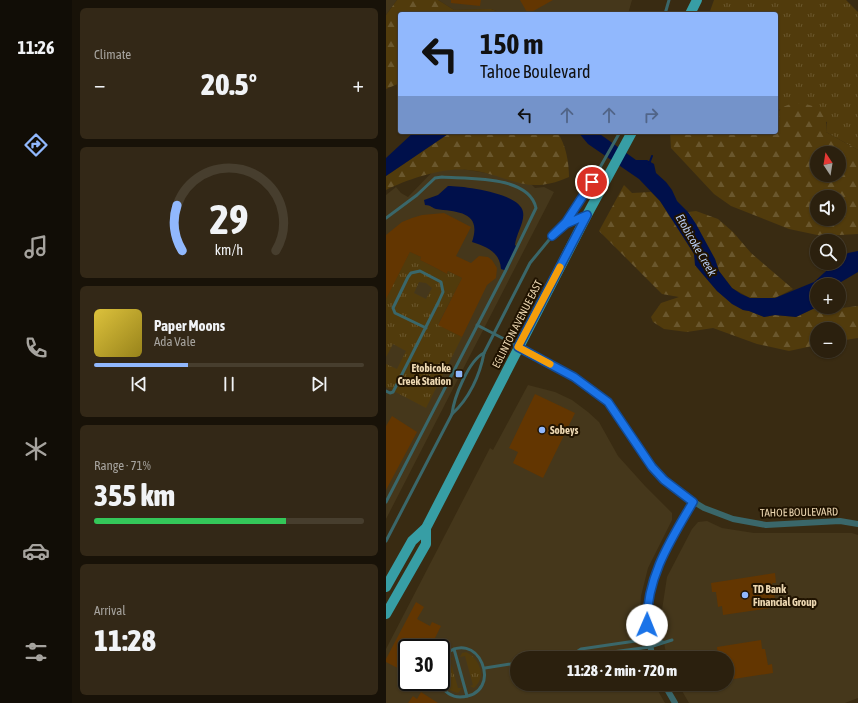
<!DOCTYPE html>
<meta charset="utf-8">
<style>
body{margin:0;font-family:"Asap Condensed",sans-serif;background:#332817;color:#f1f3f6;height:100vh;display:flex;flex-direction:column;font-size:15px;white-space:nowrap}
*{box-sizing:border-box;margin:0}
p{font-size:13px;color:#a6a39e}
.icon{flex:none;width:22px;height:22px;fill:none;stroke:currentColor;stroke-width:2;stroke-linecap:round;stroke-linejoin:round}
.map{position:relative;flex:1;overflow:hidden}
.sheet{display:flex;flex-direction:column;gap:8px;padding:8px;background:#181208;width:314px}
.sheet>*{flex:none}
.top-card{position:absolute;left:12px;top:12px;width:380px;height:122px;border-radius:4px;box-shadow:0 1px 3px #0004,0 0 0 1px #473e2e;background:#91b8fd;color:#111;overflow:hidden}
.needle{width:26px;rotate:348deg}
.fabs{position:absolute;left:424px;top:146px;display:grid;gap:8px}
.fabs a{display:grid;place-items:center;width:36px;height:36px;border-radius:50%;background:#2b200e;box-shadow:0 1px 3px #0004,0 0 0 1px #473e2e;font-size:20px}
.speed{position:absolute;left:12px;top:639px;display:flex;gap:8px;font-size:20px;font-weight:700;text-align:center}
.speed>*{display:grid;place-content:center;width:52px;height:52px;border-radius:50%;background:#2b200e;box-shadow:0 1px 3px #0004,0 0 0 1px #473e2e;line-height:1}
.speed .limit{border:2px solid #111;border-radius:6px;background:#fff;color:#111}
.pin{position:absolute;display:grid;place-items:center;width:34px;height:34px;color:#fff;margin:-17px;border:2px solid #fff;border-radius:50%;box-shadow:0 1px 4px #0007}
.me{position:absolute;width:44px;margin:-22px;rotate:1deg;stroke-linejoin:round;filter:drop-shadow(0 0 3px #0008)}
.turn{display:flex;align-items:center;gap:14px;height:84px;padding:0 16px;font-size:18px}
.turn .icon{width:52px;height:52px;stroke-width:2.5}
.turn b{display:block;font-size:28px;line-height:34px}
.lanes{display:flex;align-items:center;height:38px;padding:0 16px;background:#0003;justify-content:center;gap:20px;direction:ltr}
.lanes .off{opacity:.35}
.big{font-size:30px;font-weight:800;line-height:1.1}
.sheet .tile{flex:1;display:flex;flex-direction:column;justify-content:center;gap:6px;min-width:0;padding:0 14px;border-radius:6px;background:#332817}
.sheet .dial{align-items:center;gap:0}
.dial svg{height:104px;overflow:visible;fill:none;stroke:#473e2e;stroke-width:7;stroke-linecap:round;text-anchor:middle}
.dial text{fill:#f1f3f6;stroke:none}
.song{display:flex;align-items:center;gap:12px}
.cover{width:48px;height:48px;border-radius:6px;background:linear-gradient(135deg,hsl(50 70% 55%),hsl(50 70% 35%))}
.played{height:4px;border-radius:2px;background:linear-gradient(90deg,#91b8fd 35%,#473e2e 35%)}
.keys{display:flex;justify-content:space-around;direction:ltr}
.heat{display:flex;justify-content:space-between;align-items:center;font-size:22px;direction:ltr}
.charge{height:6px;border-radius:3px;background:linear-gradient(90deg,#34c759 71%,#473e2e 0)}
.trip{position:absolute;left:124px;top:651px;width:224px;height:40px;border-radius:20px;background:#2b200e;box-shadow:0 1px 3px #0004,0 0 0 1px #473e2e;font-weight:800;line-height:40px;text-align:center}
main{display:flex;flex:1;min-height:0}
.tabs{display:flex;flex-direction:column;width:72px;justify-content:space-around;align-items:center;background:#110d06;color:#a6a39e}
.tabs .icon{width:28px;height:28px}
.tabs .on{color:#91b8fd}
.tabs b{font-size:18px;color:#f1f3f6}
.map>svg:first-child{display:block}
</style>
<main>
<nav class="tabs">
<b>11:26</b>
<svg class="icon on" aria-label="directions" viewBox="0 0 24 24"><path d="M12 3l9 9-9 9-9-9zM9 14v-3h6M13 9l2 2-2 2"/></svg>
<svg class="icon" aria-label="music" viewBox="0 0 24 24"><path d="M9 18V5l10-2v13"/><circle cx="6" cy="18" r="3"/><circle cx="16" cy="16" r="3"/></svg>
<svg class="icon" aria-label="phone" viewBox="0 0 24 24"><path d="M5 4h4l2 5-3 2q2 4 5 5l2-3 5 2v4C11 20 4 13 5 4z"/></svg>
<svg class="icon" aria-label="climate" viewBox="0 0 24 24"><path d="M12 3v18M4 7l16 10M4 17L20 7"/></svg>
<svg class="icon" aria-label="car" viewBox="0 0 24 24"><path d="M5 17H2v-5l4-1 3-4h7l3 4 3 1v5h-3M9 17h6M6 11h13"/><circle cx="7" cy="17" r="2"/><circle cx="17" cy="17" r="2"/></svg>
<svg class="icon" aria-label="filters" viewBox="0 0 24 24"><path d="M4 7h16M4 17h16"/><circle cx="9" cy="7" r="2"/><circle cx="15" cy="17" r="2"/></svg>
</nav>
<section class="sheet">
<div class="tile"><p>Climate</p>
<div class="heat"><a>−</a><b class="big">20.5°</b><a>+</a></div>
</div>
<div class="tile dial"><svg viewBox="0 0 100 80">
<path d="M14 69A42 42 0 1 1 86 69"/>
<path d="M14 69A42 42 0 0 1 10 34" stroke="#91b8fd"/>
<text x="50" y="56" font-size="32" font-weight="700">29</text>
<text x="50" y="72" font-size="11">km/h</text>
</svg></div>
<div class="tile">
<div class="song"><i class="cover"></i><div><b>Paper Moons</b><p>Ada Vale</p></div></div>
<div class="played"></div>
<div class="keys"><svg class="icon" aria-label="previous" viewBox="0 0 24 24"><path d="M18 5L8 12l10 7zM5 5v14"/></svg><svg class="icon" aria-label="pause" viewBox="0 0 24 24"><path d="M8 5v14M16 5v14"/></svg><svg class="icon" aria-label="next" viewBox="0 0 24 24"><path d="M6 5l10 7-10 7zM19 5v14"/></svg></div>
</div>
<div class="tile"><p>Range · 71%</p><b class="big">355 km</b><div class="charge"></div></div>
<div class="tile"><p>Arrival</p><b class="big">11:28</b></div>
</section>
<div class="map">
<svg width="472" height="703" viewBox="0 0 472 703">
<defs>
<pattern id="grass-tufts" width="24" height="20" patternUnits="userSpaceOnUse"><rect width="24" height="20" fill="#513b0c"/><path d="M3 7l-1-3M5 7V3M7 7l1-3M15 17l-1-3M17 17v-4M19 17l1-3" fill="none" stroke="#6a572d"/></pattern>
<pattern id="forest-firs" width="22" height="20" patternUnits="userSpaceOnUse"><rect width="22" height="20" fill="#513b0c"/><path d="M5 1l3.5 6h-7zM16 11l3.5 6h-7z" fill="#6a572d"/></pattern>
</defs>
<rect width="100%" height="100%" fill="#392b12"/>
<!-- built -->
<g fill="#45371b" fill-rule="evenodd">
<path d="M0,0H11L0,15Z"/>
<path d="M52,0H246L242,14H118L105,9L68,10Z"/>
<path d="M53,165L141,180L149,188L158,187L168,192L0,519V195L10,187L15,193L22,197Z"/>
<path d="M142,385L169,392L186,400L202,412L213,422L232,456L259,486L286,513V520L262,568L255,596L253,632L257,658H131V684H268L279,703H0V649L104,448L107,450ZM21,648H55V682H21Z"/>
<path d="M321,521L336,528L368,533H466L472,535V698L459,703H303L292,684H341V658H281L274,623L281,577L306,529L312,522Z"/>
</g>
<!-- grass -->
<g fill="url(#grass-tufts)" fill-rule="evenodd">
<path d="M328,0H460L472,12V150L440,132L441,122L394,109L390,114V14H323Z"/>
<path d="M24,252L35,257L34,260L61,274L62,271L76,278L52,324L76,337L40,408L0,387V364L11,369L20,351L7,344L0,357V298ZM33,282L40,283L46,288L40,299L28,293Z"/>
<path d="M80,652C94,659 101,677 88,688L84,686L87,685L79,656L74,657L76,653Z"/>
<path d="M64,657L67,659L64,660L72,688H76L72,693C54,689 52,672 60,658Z"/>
</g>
<!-- forest -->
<g fill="url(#forest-firs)" fill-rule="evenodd">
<path d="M11,0H52L68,10L105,9L118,14H14V83L0,89V15Z"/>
<path d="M414,103C434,107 442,109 440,132L472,150V234L436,236L403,229L345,206L328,194L285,148L284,132H390C390,111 391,105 414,103ZM431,153H453V175H431ZM431,197H453V219H431Z"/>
<path d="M65,132H171C180,144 183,163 183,177C138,197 124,174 82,170C58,167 22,179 0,190V176Z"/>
<path d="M238,185L246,193L265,192L274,201L305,247L309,254V265L312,269L331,291L357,310L363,311L379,317L389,315L410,317L431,307L456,308L472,306V338L453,341V329H431V345L403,351L371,344L327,328L301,332L278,329L267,322L265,317L275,303L293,297L276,294L213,231Z"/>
<path d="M310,211L332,219L347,232L365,253L407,289L389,298L375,300L364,298L346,288L333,271L329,259L302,212Z"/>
</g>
<!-- water -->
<g fill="#00104b">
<path d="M28,132H65L0,176V158Z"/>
<path d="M192,132H211L250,160H261L268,164L270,173L280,182L286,190L291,201L302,212L310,224L329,259L333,271L346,288L355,294L364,298H389L428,282L449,263H453V260L462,253L472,251V272L450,285H431V307L410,317L389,315L378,317L363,311L357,310L346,304L331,291L309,265L308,254L274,201L253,179L202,144Z"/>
<path d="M62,186C78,186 134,193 137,212C139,222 130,234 129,245L132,248L121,271L115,269C114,252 101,247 86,242C96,212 73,212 50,209C46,208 45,205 39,205L38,200L52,195Z"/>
</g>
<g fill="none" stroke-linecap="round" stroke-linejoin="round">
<!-- stream -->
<path stroke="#00104b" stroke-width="2" d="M263,164L266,156"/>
</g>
<!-- building -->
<g fill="#633601">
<path d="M65,0H95L94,6L65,3Z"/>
<path d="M134,0H167L142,14Z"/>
<path d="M58,213L85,227L70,256L85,263L93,256L102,257L106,260L111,268L110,278L101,285L76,337L52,325L76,278L62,271L61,274L48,267L34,260L35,257L24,252L0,299V235L16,222L26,218L36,215Z"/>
<path d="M149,394L189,413L157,478L127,463L132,452L123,448Z"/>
<path d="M6,416L31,432L0,490V426Z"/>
<path d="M389,573L390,583H386L389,598L384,599L385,608L337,615L336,606L332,607L330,592H326L325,583Z"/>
<path d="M30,602L38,607L31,619L44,626L46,622L55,626L44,648H21V673L0,662V659Z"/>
<path d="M375,640L376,649H379L382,665L386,664L387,673L341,680V658H332L331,647Z"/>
<path d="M35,692L52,703H22L27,696L31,699Z"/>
</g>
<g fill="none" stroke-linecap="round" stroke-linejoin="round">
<!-- lane -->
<g stroke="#3a676a" stroke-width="3">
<path d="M279,14L283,0"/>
<path d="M0,218L31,195L49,178L56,177C82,179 143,175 150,208L120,270L0,502"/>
<path d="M178,226L198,216"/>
<path d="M120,340L131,346"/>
<path d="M0,391L4,393L7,392L52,303L57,292L55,282L34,271L25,273L22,277L7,308L9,313L40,328"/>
<path d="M66,414C83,399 94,375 98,353L144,263L195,201L234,132"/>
<path d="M0,541L66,414C68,397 83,360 98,353"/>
<path d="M68,649L81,696"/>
<path d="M186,655L195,649L263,639L277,642"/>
<path d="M163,658L186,655L196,656L264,647L286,640"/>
<path d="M99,668L131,663"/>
<path d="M52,682C57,690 64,697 74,697C121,696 92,621 55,658"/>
</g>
<!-- street -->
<g stroke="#3a676a" stroke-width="6">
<path d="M132,347L189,377L222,402L266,467L295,494L318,508L347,519L380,525L454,521L472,524"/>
<path d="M267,658C250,594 276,555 307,502"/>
<path d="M278,684L289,703"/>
</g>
<!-- primary -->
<g stroke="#379ea5" stroke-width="10">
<path d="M304,14L311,0"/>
<path d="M0,587L26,541L40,528L201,215L246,132"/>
<path d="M0,614L40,544V528"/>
</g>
<!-- lane-bridge -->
<path stroke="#3a676a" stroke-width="3" d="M91,325L120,340"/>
</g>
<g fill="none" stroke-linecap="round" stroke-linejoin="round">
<defs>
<path id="route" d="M206,182L180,222L166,236L180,224L201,215L132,347L188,377L222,402L266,467L278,480L307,502C284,541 260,578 261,625"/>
</defs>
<!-- route casing -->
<use href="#route" stroke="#114b97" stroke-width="10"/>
<!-- route -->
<use href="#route" stroke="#1a73e8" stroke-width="7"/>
<!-- slow -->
<path stroke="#f59e0b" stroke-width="7" d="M164,364L132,347L174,267"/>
</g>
<!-- markers -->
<g fill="#91b8fd" stroke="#201300" stroke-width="1.5">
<rect x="69" y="370" width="8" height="8" rx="2"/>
<circle cx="156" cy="430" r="4"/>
<circle cx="359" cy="595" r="4"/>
</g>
<g text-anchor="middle" stroke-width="4" stroke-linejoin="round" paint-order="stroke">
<!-- street labels -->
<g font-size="11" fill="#ecd7b1" stroke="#201300">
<text transform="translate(131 324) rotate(-63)" y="4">EGLINTON AVENUE EAST</text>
<text transform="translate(413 512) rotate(-1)" y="4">TAHOE BOULEVARD</text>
</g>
<!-- poi labels -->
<g font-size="11" font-weight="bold" fill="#ecd7b1" stroke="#201300" text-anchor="start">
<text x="65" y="372" text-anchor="end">Etobicoke<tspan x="65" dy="13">Creek Station</tspan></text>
<text x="164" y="434">Sobeys</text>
<text x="367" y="593">TD Bank<tspan x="367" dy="13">Financial Group</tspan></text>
</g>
<!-- water labels -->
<g font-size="12" font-style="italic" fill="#b8cdf3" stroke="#201300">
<text transform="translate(310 245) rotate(60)" y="4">Etobicoke Creek</text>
</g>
</g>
</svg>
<div class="fabs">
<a><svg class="needle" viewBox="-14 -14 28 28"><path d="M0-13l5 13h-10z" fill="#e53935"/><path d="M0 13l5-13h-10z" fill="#a6a39e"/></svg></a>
<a><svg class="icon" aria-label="sound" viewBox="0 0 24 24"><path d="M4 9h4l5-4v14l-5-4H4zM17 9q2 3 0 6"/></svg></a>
<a><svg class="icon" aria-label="search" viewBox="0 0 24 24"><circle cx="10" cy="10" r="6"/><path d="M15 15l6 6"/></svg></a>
<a>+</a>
<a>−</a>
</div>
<div class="speed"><div class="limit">30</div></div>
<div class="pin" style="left:206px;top:182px;background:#d93025"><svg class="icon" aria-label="arrive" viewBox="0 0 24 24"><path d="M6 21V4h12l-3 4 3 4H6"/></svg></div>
<svg class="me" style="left:261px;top:625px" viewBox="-20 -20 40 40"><circle r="19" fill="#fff"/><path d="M0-13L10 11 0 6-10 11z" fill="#1a73e8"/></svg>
<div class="trip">11:28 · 2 min · 720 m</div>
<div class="top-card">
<div class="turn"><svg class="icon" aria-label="left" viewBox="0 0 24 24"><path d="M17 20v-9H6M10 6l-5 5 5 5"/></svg><div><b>150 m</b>Tahoe Boulevard</div></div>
<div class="lanes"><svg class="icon" aria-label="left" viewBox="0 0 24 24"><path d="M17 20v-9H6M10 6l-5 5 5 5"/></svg><svg class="icon off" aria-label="ahead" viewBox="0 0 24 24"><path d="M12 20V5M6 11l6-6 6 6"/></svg><svg class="icon off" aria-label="ahead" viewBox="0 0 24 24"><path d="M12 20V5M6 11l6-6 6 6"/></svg><svg class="icon off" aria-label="right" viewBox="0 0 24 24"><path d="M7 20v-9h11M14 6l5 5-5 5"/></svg></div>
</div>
</div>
</main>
